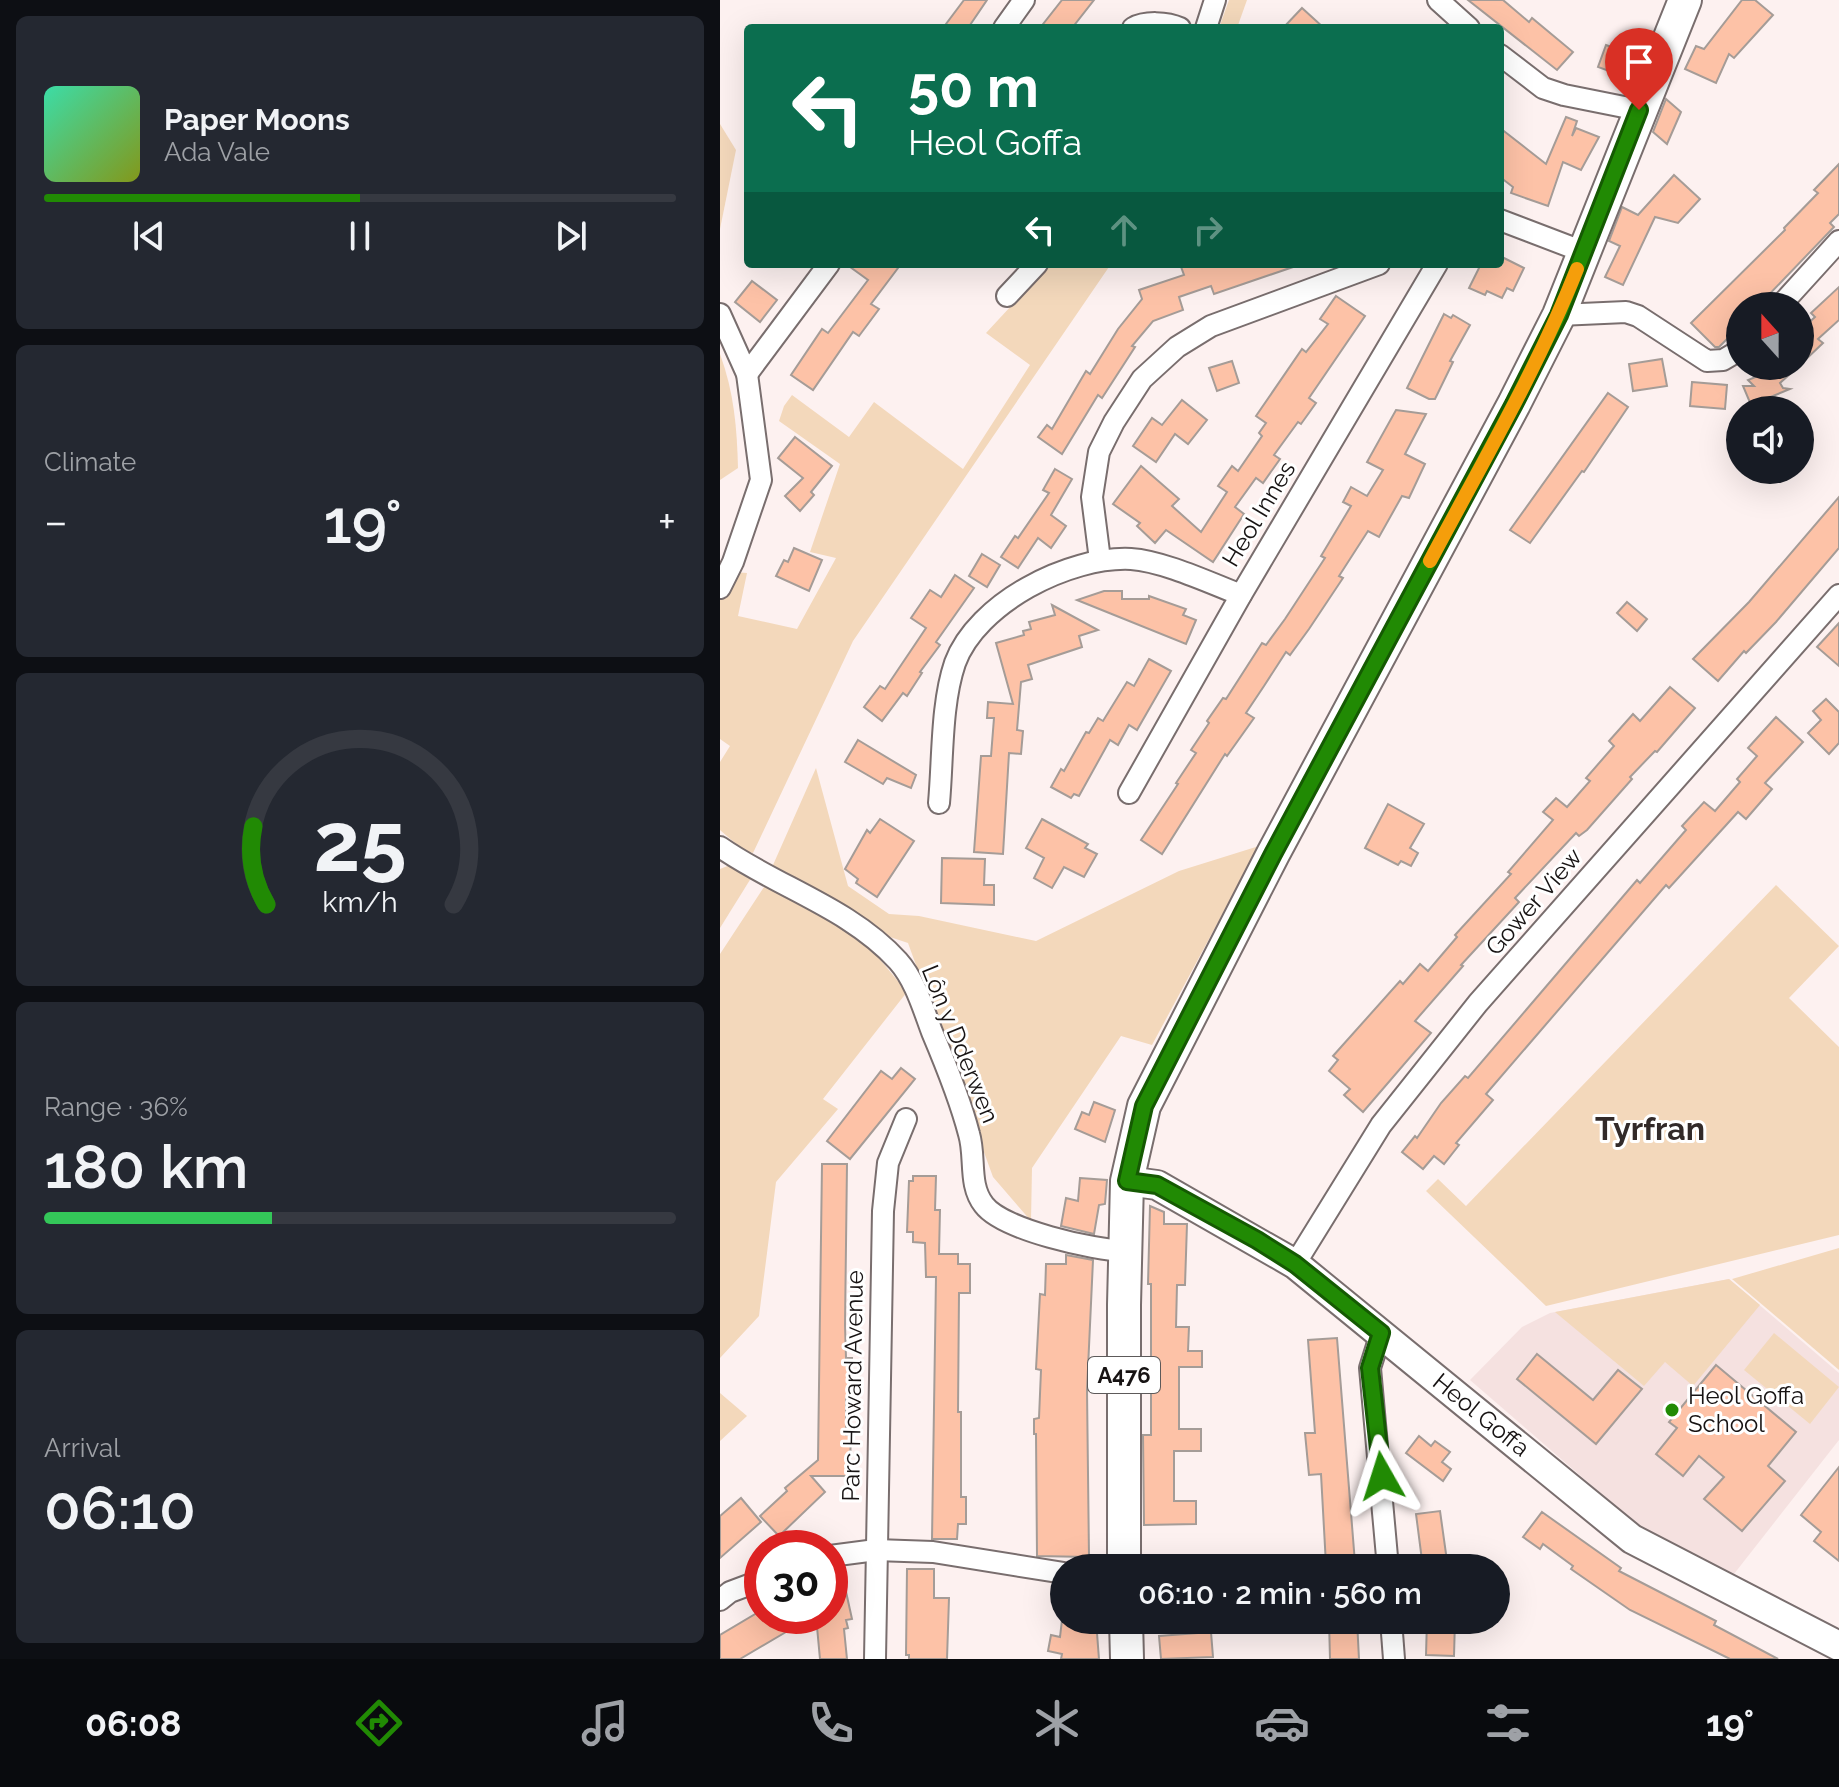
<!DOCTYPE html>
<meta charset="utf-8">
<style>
body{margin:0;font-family:Raleway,sans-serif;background:#242831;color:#f1f3f6;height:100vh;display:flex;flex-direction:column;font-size:30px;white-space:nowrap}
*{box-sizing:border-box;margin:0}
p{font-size:26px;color:#9ea1a6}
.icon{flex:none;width:44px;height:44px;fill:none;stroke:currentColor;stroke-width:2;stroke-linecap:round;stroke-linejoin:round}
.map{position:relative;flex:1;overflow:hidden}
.sheet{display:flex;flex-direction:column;gap:16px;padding:16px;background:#0d0f14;width:720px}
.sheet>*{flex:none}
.hud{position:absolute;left:24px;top:24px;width:760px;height:244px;border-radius:8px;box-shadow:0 8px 32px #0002;background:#0b6e4f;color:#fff;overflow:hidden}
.needle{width:52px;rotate:339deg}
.fabs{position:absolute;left:1006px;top:292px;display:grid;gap:16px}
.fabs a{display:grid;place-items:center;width:88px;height:88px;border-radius:50%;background:#171b24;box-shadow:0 8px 32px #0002;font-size:40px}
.speed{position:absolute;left:24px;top:1530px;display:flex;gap:16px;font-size:40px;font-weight:700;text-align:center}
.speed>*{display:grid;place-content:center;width:104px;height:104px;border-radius:50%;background:#171b24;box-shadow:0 8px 32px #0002;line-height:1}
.speed .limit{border:12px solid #d22;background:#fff;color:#111}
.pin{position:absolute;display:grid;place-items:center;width:68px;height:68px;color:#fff;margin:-82px -34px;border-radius:50% 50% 50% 0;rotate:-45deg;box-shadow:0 0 8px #0007}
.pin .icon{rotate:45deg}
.me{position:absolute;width:88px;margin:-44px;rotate:354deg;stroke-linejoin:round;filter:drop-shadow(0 0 6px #0008)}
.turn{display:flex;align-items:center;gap:28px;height:168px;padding:0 32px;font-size:36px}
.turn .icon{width:104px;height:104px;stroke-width:2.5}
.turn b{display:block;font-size:56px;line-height:68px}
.lanes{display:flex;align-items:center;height:76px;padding:0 32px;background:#0003;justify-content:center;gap:40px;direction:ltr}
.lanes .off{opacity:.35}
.big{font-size:60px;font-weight:600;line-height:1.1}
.sheet .widget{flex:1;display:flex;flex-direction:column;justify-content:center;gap:12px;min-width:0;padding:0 28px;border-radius:12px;background:#242831}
.sheet .dial{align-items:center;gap:0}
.dial svg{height:208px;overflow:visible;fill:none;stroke:#363941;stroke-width:7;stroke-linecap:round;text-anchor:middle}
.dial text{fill:#f1f3f6;stroke:none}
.song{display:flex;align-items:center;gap:24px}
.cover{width:96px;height:96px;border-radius:12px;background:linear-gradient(135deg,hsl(160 70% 55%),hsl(70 70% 35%))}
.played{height:8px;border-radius:4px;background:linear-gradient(90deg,#218a04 50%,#363941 50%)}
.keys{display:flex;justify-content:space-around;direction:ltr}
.heat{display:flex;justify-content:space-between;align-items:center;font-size:44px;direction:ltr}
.charge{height:12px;border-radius:6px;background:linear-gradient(90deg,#34c759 36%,#363941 0)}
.trip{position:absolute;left:330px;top:1554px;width:460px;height:80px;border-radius:40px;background:#171b24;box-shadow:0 8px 32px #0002;font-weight:600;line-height:80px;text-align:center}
.dock{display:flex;height:128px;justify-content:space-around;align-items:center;background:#090b0e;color:#9ea1a6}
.dock .icon{width:56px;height:56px}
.dock .current{color:#218a04}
.dock b{font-size:36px;color:#f1f3f6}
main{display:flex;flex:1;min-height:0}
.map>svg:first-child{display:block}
</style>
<main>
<section class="sheet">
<div class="widget">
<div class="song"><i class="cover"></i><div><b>Paper Moons</b><p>Ada Vale</p></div></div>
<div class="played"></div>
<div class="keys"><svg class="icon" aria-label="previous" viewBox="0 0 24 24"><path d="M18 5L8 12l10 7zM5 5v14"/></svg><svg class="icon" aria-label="pause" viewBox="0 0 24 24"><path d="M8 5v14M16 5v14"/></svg><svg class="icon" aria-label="next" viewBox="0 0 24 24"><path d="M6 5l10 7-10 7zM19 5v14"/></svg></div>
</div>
<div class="widget"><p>Climate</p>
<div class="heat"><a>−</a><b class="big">19°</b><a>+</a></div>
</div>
<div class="widget dial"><svg viewBox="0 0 100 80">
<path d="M14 69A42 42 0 1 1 86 69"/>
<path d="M14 69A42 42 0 0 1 9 39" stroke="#218a04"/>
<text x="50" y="56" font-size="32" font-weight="700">25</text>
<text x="50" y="72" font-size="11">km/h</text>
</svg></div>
<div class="widget"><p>Range · 36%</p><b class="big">180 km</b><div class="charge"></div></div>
<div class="widget"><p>Arrival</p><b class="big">06:10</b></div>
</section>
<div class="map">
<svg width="1119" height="1659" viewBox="0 0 1119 1659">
<rect width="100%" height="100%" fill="#fdf1f0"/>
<!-- built -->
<path fill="#f5e1e0" d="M1009,1279L1119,1373V1440L1014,1574L931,1537L750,1380L802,1327L830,1313Z"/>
<!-- green -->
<g fill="#f3d8bb">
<path d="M509,0H527L517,28H499Z"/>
<path d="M0,124L16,150L0,229Z"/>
<path d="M330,264H391L133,641L33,853L23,850L0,830V762L10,746L0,739V595L14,572L27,573L18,616L77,629L116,558L90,552L120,464L59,421L64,406L72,395L129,437L154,402L243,469L310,365L266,333Z"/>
<path d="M0,354C14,392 17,428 18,468L0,480Z"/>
<path d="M96,768L128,886L169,914L199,916L316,941L459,871L539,846L432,1045L401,1036L312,1168L311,1221L273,1177L188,943L164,935L53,865Z"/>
<path d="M10,865L33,875L0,928V869Z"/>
<path d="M46,884L138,933L187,992L103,1099L118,1109L56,1182L39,1316L0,1358V954Z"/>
<path d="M1056,885L1119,946L1069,998L1119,1047V1235L826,1306L706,1191L718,1179L746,1206Z"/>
<path d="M1119,1248V1370L1012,1279Z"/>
<path d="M1009,1279L1040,1305L973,1386L945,1362L924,1386L835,1312Z"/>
<path d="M1054,1333L1119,1387L1090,1424L1024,1370Z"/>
<path d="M0,1393L27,1416L0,1441Z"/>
</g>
<!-- building -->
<g fill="#fdc2a7" stroke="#a59c97" stroke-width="2">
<path d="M244,0H267L248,28H223Z"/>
<path d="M342,0H374L352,28H320Z"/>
<path d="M748,0H783L809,22L812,18L853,52L837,70Z"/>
<path d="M1022,0H1035L1053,15L1014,58L1009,54L996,83L965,69L976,46L984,49Z"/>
<path d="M582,8L604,28H563Z"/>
<path d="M886,45L916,56L908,78L878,67Z"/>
<path d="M946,99L961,112L947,144L933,132Z"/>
<path d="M846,117L857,121L852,136L856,128L879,137L861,170L843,162L828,206L791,193L793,187L780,177V128L826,164Z"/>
<path d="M1119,164V214L1110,223L1114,227L1038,306H1020V326L999,347H995L971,323L1065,230L1064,228L1098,193L1094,190Z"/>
<path d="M954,175L980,199L958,223L935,217L903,285L885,277L900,246L889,241L902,207L918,215Z"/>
<path d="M780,256L804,268L793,291L787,288L782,298L767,291L765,295L749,288L761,264H780Z"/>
<path d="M126,264H181L151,304L159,309L139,336L133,332L93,390L71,375L102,329L108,333L148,280Z"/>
<path d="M460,264H572L573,267L494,294L491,286L459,297L463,310L433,321L412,346L415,347L382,398L378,395L342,454L318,437L327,425L332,429L366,371L370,374L398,329L422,299L419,290L464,275Z"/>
<path d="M32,281L57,300L40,322L15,302Z"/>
<path d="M1119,287V320L1098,339L1103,343L1080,365V331L1095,317L1091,313Z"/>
<path d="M616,296L645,316L589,398L596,403L581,424L578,422L554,455L560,459L543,483L536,478L515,507L524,514L493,562L446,530L435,543L417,526L420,523L393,504L421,466L459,499L452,506L481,532L507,492L498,486L512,466L518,471L542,436L539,433L546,423L536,416L582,349L586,352L608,324L600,319Z"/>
<path d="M724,314L731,318L733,315L750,325L730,361L733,362L715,399H709L687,388Z"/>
<path d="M942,359L947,386L913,391L909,364Z"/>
<path d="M512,361L519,383L497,391L489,368Z"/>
<path d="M1062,366H1079L1060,383L1063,388L1070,389L1031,405L1023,386H1034L1028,380Z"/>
<path d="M972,382L1007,385L1005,409L970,406Z"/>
<path d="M888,393L908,407L864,472L862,471L810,543L790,530Z"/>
<path d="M462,400L487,420L468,444L455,434L436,462L413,446L432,418L442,425Z"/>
<path d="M676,410L706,414L685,454L705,464L689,498L682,496L659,537L648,531L619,576L623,578L589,629L570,655L566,652L544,686L526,713L534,718L507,756L505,754L442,854L421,840L458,784L456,783L476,753L471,750L489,723L487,721L503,698L506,699L542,643L546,645L565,619L605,558L601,556L631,506L623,502L631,487L647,496L663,470L647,462Z"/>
<path d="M75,437L112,466L91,492L94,495L80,511L65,496L83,478L58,458Z"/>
<path d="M335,469L352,479L331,515L346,526L331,548L318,538L298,568L281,557L295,536L298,538L329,493L323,490Z"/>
<path d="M1119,497V548L1056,622L1026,653L1024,651L998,681L973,659L1029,602Z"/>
<path d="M74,548L102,560L89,591L56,576L64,560L68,562Z"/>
<path d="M262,554L280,565L267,587L249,576Z"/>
<path d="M235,575L254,588L216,642L220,645L200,672L202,673L187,696L183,693L162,721L144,707L160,686L165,689L206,628L191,618L210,590L221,597Z"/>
<path d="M384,591H402V599H429V596L466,609L463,615L476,620L466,644L357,600Z"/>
<path d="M907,602L927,619L917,631L897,613Z"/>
<path d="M332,605L378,630L359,636L362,647L308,665L312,679L301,682L297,730L303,731L301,754L289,753L283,854L254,852L261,756H271L274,718H267L268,702L293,704L276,643L304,635L303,631L311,629L309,622L335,615Z"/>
<path d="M1119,623V666L1097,647Z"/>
<path d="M429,659L451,671L417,730L409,725L398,745L390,740L359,796L354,794L351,798L331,787L341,769L344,771L366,732L369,733L378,718L383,721L407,682L414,686Z"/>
<path d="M950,687L975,708L937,752L935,751L910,777L912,779L867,830L859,836L856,833L795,898L799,902L741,965L743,966L695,1021L711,1033L643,1112L624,1095L630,1089L609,1071L618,1060L613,1056L680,981L683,984L700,964L708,971L737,937L735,935L791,874L788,872L833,820L823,812L836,798L847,807L870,781L866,778L894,746L889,741L913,714L920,721Z"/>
<path d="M1106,699L1119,712V743L1109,754L1088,733L1101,720L1093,711Z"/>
<path d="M1056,717L1083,742L1045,783L1052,789L1026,819L1018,812L949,888L946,885L766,1094L773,1100L736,1143L739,1145L724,1164L714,1156L703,1169L682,1152L695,1136L697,1138L721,1103L745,1076L748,1078L917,880L920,883L966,830L962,826L984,802L995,811L1020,782L1017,779L1037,756L1028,748Z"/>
<path d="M138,740L196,775L191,788L167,778L163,784L125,762Z"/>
<path d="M668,804L704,824L690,848L698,853L691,866L681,861L678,865L645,848Z"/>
<path d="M160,819L194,841L157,897L136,883L138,879L125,869L147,830L150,833Z"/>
<path d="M322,819L368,844L365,848L377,854L364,877L344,867L332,888L314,878L324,858L306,848Z"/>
<path d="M222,858L265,859L264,885H274V905L221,903Z"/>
<path d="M181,1068L195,1079L130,1159L107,1141L161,1071L172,1079Z"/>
<path d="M374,1102L395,1110L385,1142L355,1129L362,1112L369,1115Z"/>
<path d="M102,1164H127L125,1325L126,1358H132V1399H126V1435H131L130,1462H127V1476H91L105,1492L59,1536L40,1516L67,1491L65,1488L98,1460Z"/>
<path d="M193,1176H216L215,1210H220L219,1254H238V1264H250V1293H239L238,1412H241V1497H246V1524H238L237,1539H212L216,1277H206L205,1243L193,1242V1232H187L189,1181H193Z"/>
<path d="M360,1178L387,1180L385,1204L379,1205L374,1234L341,1226L346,1198L358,1201Z"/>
<path d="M430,1206L444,1212V1224H467L465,1285H457L456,1327H469L468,1351H482V1367H459V1429H481V1451H454V1501H476V1524L424,1525L423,1435H431V1284H428Z"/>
<path d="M346,1255L373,1260L367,1390L369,1557L317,1556L316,1434H314V1419L319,1418L321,1370L316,1369L320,1294L325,1295L326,1264H346Z"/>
<path d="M617,1338L635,1563L606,1565L601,1474L589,1475L585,1433H595L588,1340Z"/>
<path d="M817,1354L873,1400L898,1370L922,1389L876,1444L797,1379Z"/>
<path d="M996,1365L1076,1432L1048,1466L1065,1481L1022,1531L984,1499L1004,1477L979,1456L963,1476L936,1454L957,1428L949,1422Z"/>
<path d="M699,1436L711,1446L715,1441L730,1452L722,1462L731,1469L723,1481L686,1453Z"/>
<path d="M1119,1467V1561L1094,1541L1101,1532L1081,1515Z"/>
<path d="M21,1498L41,1522L0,1558V1516Z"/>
<path d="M720,1511L728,1568H703L696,1514Z"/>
<path d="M822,1512L901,1568L899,1571L996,1621L994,1625L1058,1659H1010L910,1610L851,1569L853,1566L823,1544L820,1549L803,1537Z"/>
<path d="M187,1569H214V1598H229L227,1659H189V1655H186Z"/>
<path d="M123,1578L132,1619L126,1620L128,1628L124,1629L127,1659H100L96,1616H110V1581Z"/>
<path d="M42,1610V1616H57L66,1632L20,1659H0V1635Z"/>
<path d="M342,1620H376L379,1659H341L342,1654L328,1651L331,1635L340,1637Z"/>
<path d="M609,1620H637L639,1659H610Z"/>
<path d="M707,1620H735L734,1656L706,1655Z"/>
<path d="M491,1632L493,1657L441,1659L439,1636Z"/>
</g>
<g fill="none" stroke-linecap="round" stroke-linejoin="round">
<defs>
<g id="street">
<path d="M718,0L749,28"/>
<path d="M284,28L304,0"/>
<path d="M413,28C425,21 447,22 460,28"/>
<path d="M486,28L495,0"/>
<path d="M780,55L823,88L844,95L919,110"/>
<path d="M780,220L864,252"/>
<path d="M287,296L317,264"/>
<path d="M1060,306L1119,241"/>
<path d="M0,314L27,374L41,480L13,562L0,588"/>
<path d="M839,315L906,312L918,316L987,361L1003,360L1020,350"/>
<path d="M27,374L109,264"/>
<path d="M380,560L372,497L379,452L394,422L422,379L457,347L491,326L659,264"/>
<path d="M409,793L521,595L717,264"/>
<path d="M219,803C223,759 221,704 235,663C257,603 349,556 411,559C443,561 490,583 521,595"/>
<path d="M0,847C57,887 130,908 178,961C195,980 203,1008 212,1032C226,1065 240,1099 249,1134C256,1157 248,1185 264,1205C283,1230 374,1250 405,1251"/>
<path d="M575,1264L661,1125L758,1003L1119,595"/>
<path d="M661,1333L650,1368L668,1568"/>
<path d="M110,1556L156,1550L213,1552L344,1573"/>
<path d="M0,1600L10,1592L42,1580"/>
<path d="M671,1620L674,1659"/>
<path d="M155,1659L163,1211L168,1163L186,1119"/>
</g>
<path id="secondary" d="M407,1181L437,1185L575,1264L912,1539L1119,1646"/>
<g id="primary">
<path d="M404,1568V1305L407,1181L424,1106L553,854L794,404L839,315L965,0"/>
<path d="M406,1620L407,1659"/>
</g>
</defs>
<!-- street casing -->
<use href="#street" stroke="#796e6e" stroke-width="24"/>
<!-- secondary casing -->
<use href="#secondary" stroke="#796e6e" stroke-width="32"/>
<!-- primary casing -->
<use href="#primary" stroke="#796e6e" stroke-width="36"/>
<!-- street -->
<use href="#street" stroke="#fff" stroke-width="20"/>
<!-- secondary -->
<use href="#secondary" stroke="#fff" stroke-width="28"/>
<!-- primary -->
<use href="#primary" stroke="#fff" stroke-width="32"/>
</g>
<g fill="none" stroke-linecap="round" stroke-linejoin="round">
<defs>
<path id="route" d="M662,1476L650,1368L661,1333L575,1264L537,1240L437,1185L407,1181L424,1106L553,854L794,404L839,315L919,110"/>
</defs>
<!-- route casing -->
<use href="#route" stroke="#155a03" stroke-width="20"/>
<!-- route -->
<use href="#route" stroke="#218a04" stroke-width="14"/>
<!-- slow -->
<path stroke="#f59e0b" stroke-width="14" d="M710,561C761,465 817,370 857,269"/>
</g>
<!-- markers -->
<circle fill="#218a04" stroke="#fff" stroke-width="3" cx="952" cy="1410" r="8"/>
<g text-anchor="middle" stroke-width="6" stroke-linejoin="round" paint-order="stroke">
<!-- shield labels -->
<rect fill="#fff" stroke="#5d5a5a" stroke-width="2" x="368" y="1357" width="72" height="36" rx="6"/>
<g font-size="22" font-weight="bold" fill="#171313">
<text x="404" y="1383">A476</text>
</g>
<!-- street labels -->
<g font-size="24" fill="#171313" stroke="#fff">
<text transform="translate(539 514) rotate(-59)" y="8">Heol Innes</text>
<text transform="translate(814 902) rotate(-49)" y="8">Gower View</text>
<text transform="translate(240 1044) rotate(68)" y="8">Lôn y Dderwen</text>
<text transform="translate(133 1386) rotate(-89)" y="8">Parc Howard Avenue</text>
<text transform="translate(761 1415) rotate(39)" y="8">Heol Goffa</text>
</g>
<!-- poi labels -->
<g font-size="24" fill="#171313" stroke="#fff" text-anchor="start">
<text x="968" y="1404">Heol Goffa<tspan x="968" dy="28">School</tspan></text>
</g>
<!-- district labels -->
<g font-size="32" font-weight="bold" fill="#322a29" stroke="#fff">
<text x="930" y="1140">Tyrfran</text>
</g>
</g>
</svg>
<div class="fabs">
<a><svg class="needle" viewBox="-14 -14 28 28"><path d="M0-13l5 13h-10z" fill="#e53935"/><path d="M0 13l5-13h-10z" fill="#9ea1a6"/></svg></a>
<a><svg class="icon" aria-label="sound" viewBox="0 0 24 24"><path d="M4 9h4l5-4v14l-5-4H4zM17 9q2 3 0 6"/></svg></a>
</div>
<div class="speed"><div class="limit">30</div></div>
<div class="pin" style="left:919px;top:110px;background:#d93025"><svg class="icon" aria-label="arrive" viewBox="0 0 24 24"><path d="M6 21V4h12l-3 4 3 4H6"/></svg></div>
<svg class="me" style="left:662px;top:1476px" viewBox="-20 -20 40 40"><path d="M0-17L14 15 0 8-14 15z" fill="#218a04" stroke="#fff" stroke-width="4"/></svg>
<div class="trip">06:10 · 2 min · 560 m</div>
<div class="hud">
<div class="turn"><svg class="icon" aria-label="left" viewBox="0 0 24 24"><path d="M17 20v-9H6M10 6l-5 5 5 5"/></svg><div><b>50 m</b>Heol Goffa</div></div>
<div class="lanes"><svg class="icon" aria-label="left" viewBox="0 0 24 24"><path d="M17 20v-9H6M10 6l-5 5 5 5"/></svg><svg class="icon off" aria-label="ahead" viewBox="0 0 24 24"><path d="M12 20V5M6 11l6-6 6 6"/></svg><svg class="icon off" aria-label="right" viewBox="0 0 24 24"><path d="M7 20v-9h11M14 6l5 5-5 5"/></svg></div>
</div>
</div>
</main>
<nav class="dock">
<b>06:08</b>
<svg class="icon current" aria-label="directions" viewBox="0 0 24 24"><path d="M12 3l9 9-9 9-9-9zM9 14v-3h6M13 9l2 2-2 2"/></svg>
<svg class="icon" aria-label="music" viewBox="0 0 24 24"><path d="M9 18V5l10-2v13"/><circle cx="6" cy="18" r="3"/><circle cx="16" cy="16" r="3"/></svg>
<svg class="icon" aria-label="phone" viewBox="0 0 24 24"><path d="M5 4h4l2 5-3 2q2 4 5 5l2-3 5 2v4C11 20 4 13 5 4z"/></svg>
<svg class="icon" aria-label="climate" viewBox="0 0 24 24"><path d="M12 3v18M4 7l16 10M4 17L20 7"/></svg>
<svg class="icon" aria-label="car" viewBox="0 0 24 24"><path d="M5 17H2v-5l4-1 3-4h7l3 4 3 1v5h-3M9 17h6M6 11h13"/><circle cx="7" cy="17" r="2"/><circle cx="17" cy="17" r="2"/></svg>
<svg class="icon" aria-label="filters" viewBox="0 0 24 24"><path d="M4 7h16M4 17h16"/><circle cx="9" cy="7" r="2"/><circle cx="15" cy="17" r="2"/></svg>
<b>19°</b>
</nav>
